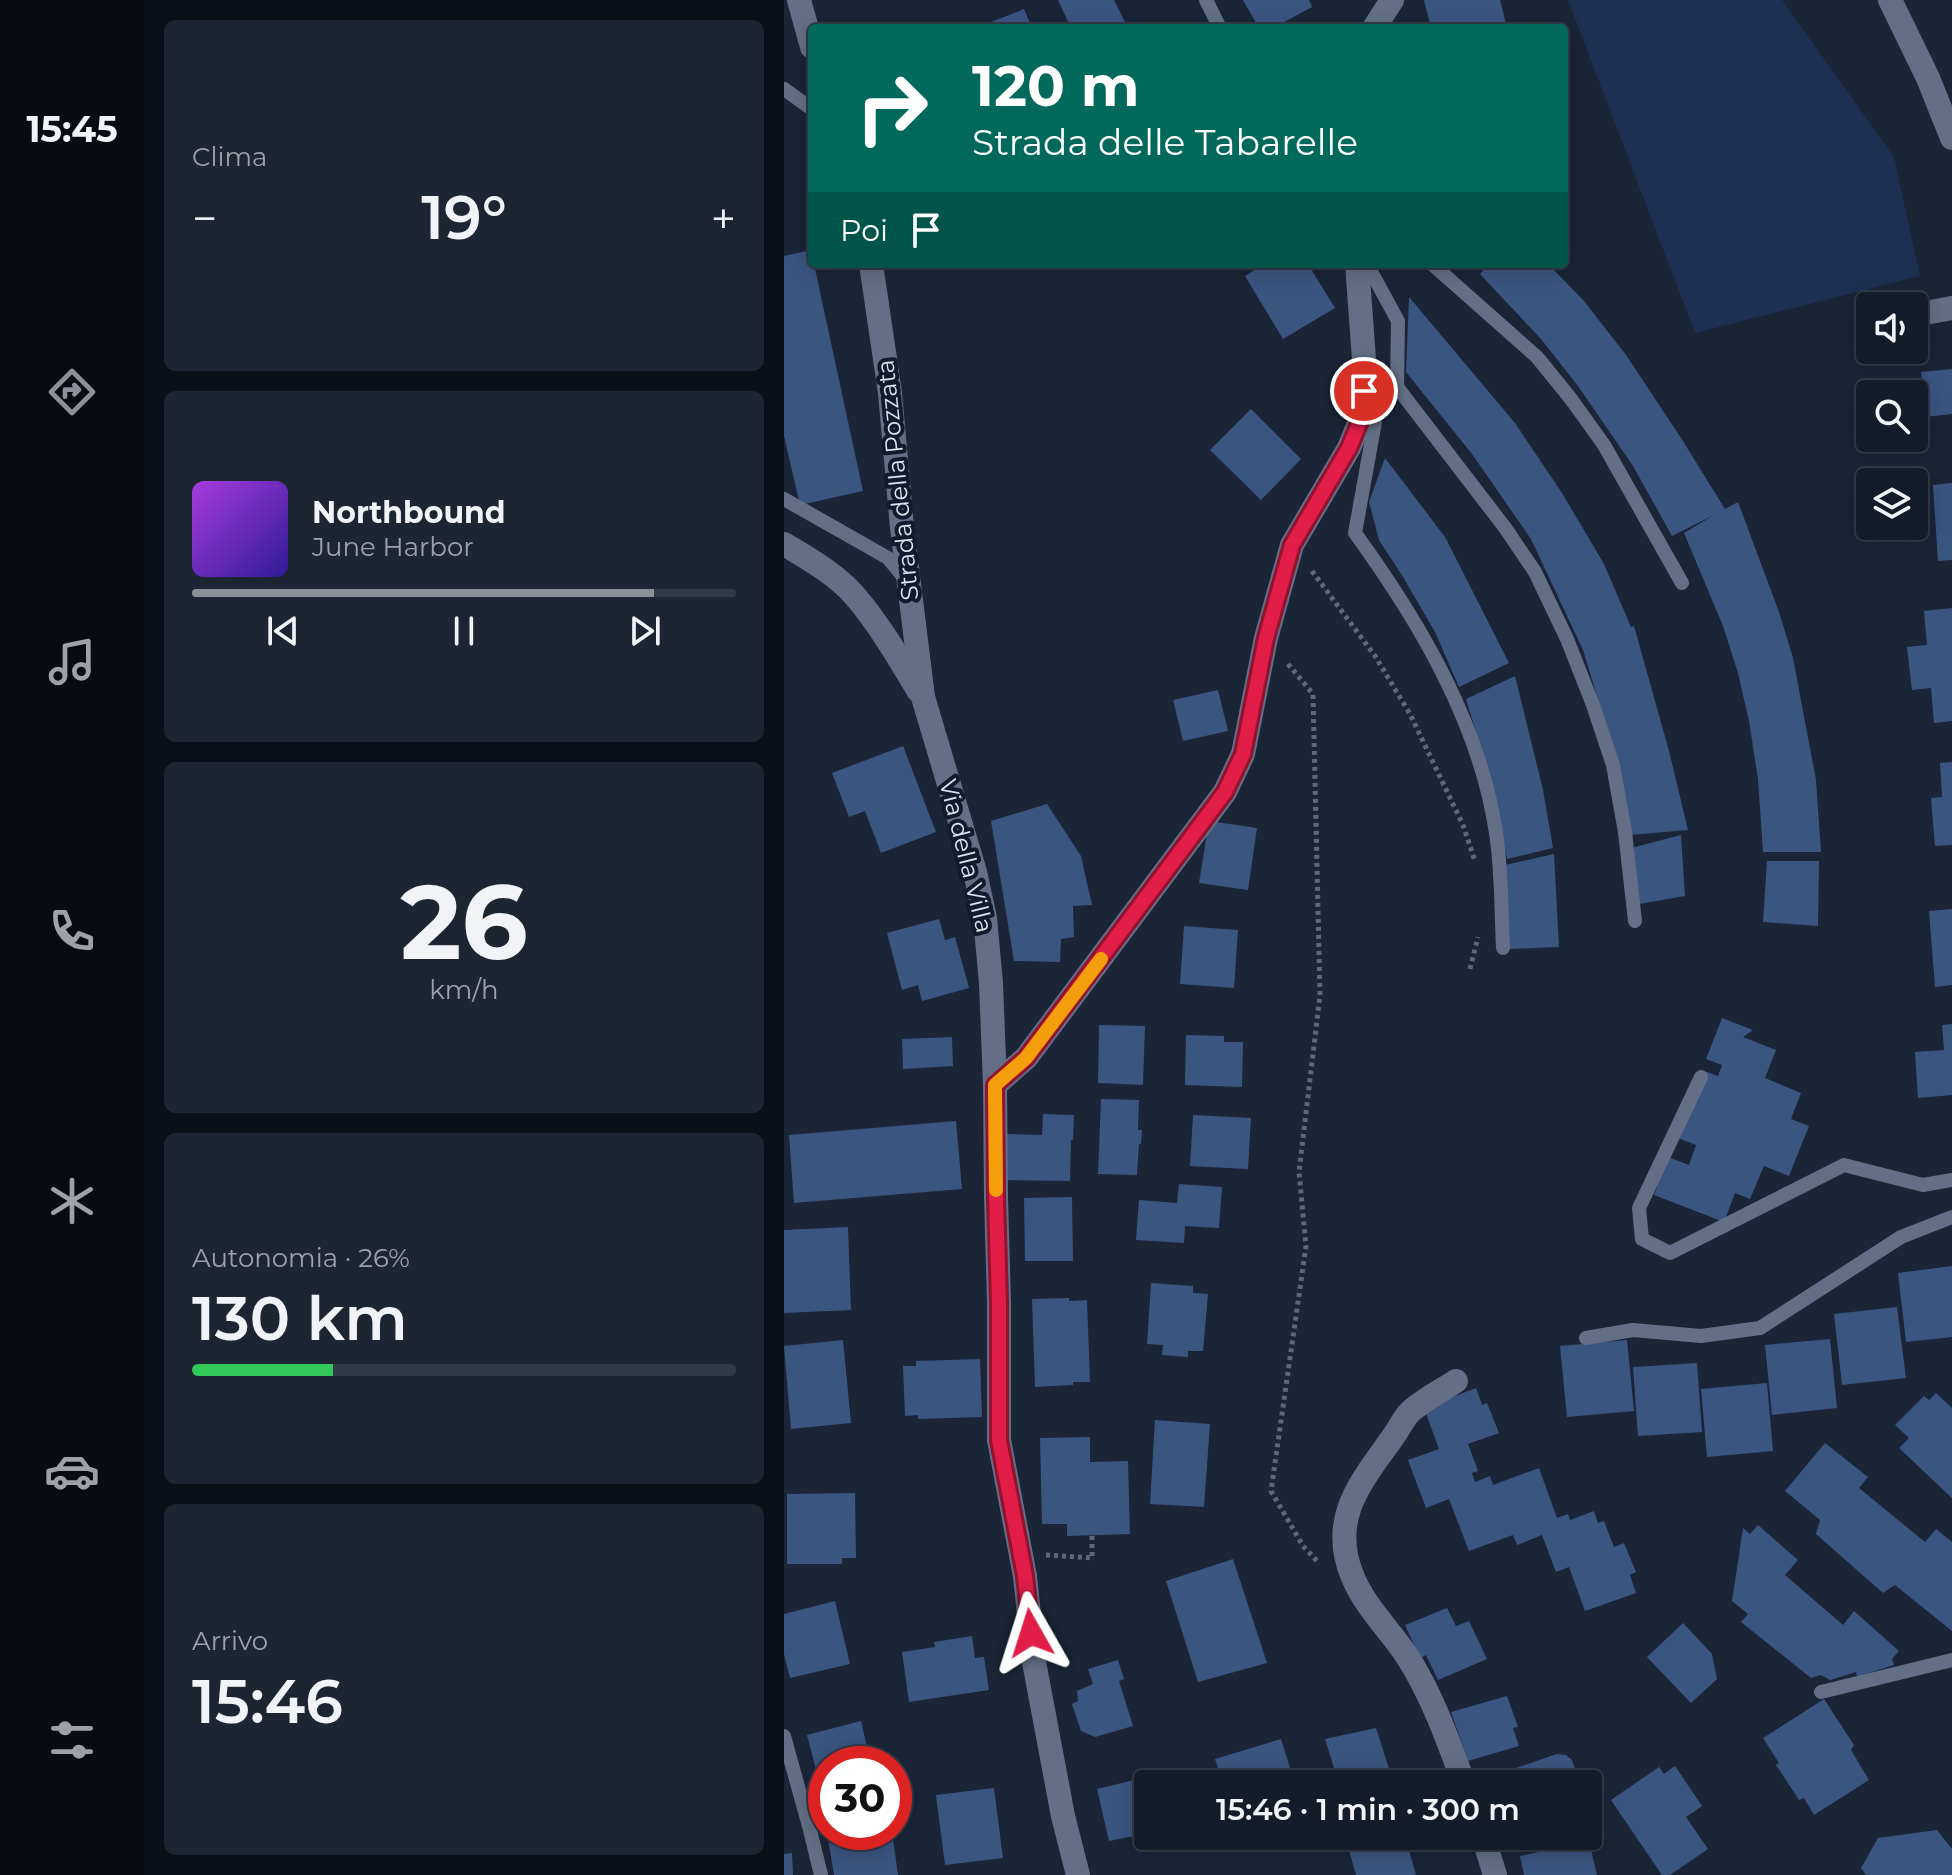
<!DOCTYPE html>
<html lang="it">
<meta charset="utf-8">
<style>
body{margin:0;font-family:Montserrat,sans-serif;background:#1d2532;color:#f1f3f6;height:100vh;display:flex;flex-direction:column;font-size:30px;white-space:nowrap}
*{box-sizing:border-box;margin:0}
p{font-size:26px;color:#9da1a8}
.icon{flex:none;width:44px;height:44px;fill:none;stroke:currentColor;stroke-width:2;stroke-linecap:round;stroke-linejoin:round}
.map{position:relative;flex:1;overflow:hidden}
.drawer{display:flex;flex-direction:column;gap:20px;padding:20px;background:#0b0f17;width:640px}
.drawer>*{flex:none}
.hud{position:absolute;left:24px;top:24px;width:760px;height:244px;border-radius:8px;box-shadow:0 4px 20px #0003,0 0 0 2px #333a47;background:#00695c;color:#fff;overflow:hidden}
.controls{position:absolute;left:1072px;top:292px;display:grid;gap:16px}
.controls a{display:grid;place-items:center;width:72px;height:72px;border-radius:8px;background:#141c2a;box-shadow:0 4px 20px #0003,0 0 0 2px #333a47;font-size:40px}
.speed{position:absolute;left:24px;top:1746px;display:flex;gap:16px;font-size:40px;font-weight:700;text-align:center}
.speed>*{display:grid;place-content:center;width:104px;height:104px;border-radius:50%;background:#141c2a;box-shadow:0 4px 20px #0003,0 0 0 2px #333a47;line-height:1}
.speed .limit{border:12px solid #d22;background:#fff;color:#111}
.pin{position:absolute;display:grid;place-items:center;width:68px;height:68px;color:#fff;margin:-34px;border:4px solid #fff;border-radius:50%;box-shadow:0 2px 8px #0007}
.me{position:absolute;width:88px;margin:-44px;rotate:354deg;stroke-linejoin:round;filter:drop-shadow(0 0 6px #0008)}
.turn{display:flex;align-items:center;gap:28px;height:168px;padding:0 32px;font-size:36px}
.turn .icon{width:104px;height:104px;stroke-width:2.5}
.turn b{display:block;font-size:56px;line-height:68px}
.then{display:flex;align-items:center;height:76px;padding:0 32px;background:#0003;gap:16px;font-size:30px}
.big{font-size:60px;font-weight:600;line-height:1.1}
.drawer .tile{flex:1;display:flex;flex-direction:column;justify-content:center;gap:12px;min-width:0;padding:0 28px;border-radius:12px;background:#1d2532}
.drawer .dial{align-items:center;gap:0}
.dial b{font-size:104px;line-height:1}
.song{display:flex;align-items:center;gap:24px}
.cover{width:96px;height:96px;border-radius:12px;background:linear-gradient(135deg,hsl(280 70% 55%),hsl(250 70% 35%))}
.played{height:8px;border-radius:4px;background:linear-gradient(90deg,#8c9099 85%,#333a47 85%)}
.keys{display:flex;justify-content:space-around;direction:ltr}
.heat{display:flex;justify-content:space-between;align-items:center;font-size:44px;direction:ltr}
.charge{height:12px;border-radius:6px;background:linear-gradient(90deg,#34c759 26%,#333a47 0)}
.trip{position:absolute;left:350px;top:1770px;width:468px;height:80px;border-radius:8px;background:#141c2a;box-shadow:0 4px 20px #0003,0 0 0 2px #333a47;font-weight:600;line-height:80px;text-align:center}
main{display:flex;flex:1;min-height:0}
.menu{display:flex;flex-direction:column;width:144px;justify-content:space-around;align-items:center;background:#080b11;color:#9da1a8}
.menu .icon{width:56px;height:56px}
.menu .current{color:#8c9099}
.menu b{font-size:36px;color:#f1f3f6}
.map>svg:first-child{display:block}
</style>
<main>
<nav class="menu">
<b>15:45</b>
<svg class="icon current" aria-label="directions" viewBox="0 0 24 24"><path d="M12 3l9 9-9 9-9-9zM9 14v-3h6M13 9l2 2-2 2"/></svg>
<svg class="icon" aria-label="music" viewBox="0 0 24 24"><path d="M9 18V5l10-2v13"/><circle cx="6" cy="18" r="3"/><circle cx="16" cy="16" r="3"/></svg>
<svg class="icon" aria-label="phone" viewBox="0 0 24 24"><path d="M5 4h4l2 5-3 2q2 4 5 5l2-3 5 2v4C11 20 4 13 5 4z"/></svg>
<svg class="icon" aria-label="climate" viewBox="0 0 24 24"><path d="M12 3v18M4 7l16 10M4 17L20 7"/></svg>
<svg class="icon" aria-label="car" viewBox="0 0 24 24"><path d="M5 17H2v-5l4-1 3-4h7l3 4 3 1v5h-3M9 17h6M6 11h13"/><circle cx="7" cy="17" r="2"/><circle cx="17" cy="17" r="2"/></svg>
<svg class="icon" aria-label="filters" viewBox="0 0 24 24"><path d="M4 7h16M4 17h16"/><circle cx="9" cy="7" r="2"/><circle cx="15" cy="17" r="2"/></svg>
</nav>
<section class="drawer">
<div class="tile"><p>Clima</p>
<div class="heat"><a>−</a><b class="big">19°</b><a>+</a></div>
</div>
<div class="tile">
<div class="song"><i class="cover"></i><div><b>Northbound</b><p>June Harbor</p></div></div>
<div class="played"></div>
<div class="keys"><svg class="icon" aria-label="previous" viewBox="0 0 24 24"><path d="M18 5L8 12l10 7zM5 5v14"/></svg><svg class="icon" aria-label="pause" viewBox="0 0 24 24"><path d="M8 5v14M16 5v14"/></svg><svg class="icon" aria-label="next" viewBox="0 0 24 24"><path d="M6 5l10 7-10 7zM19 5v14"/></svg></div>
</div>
<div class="tile dial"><b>26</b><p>km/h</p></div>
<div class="tile"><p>Autonomia · 26%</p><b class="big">130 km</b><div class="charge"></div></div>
<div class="tile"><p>Arrivo</p><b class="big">15:46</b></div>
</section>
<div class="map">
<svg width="1168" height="1875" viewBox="0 0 1168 1875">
<rect width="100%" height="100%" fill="#1a2538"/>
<!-- green -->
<path fill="#1c3051" d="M784,0H998L1110,157L1136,276L911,333Z"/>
<!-- building -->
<g fill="#3b5581">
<path d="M274,0H330L344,28H287Z"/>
<path d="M459,0H525L528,7L489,28H475Z"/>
<path d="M640,0H716L723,28H647Z"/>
<path d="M240,9L248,28H192Z"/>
<path d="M27,250L28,264H30L79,491L16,505L0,436V256Z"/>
<path d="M480,264H524L551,308L499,339L461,276Z"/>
<path d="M705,264H764L800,301L842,355L897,438L941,509L954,502L995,612L1009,658L1032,780L1037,852H979L974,779L965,721L954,673L939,626L900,533L930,515L888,536L849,466L794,386L757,339L696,274Z"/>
<path d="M625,297L731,423L778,493L820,564L847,627L850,626L885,751L904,830L846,835L833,762L799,650L747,539L688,454L622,372Z"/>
<path d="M1168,369V414L1141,417L1137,372Z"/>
<path d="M467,409L517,459L477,500L426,450Z"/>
<path d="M601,458L661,537L725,663L675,687L651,632L619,577L595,540L585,502Z"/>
<path d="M1168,483V560L1154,561L1149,485Z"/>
<path d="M1168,608V721L1150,723L1147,688L1128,690L1123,647L1143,645L1140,611Z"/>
<path d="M731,676L759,790L769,848L723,859L710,792L682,699Z"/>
<path d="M434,690L444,731L399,741L389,700Z"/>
<path d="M119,746L152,832L97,853L81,811L65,817L48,773Z"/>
<path d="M1168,762V845L1151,846L1147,798L1158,797L1156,763Z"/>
<path d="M263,804L297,856L308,905L289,906L290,937L277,939L276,962L230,961L207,821Z"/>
<path d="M425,821L473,828L464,890L415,883Z"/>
<path d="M897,835L901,896L855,904L847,848Z"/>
<path d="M770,854L775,947L725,949L721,865Z"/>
<path d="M983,861H1035L1034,926L979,922Z"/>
<path d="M1168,909V985L1151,987L1145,911Z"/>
<path d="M155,919L161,940L171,937L185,988L138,1001L134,985L118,990L103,933Z"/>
<path d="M400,926L454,930L450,988L396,984Z"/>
<path d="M938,1018L969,1030L959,1037L992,1050L981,1078L1017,1093L1007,1119L1025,1126L1005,1176L980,1166L966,1199L951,1193L940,1222L870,1195L884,1157L905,1165L912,1145L894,1138L920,1071L934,1076L938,1065L922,1059Z"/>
<path d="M1168,1024V1095L1134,1098L1131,1052L1160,1050L1158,1025Z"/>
<path d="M315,1025L361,1026L359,1085L314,1083Z"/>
<path d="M402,1035L440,1036V1042H459L458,1087L401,1085Z"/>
<path d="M168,1037L169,1066L119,1069L118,1039Z"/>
<path d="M317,1099L355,1100L354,1130H358L357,1144H355L353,1175L314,1174Z"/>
<path d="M259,1114L290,1115L289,1140H287L286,1181L221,1180L222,1134L258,1135Z"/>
<path d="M409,1115L467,1118L464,1169L406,1166Z"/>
<path d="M172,1121L178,1189L10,1203L5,1135Z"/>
<path d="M395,1184L438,1187L435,1228L401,1226L400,1243L352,1240L355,1200L393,1203Z"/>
<path d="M288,1197L289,1261H241L240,1198Z"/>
<path d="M64,1227L67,1310L0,1313V1230Z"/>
<path d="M1168,1266V1337L1122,1342L1114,1273Z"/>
<path d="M367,1283L409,1286V1293L424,1294L419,1351H404V1357L378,1355L379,1345L363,1344Z"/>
<path d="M285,1298V1301L303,1300L306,1382H289V1385L251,1387L248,1299Z"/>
<path d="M1113,1307L1122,1378L1058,1385L1050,1314Z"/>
<path d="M1046,1339L1053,1408L988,1415L981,1345Z"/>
<path d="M59,1340L67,1423L7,1429L0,1346Z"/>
<path d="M843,1340L850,1411L783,1417L776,1346Z"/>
<path d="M196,1359L198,1417L134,1419V1415L121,1416L119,1366H132V1361Z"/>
<path d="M913,1363L918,1432L854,1436L849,1367Z"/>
<path d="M983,1383L989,1451L923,1457L917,1389Z"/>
<path d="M692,1388L698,1405L703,1403L715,1433L684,1444L694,1471L688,1473L691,1482L706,1476L709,1485L755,1468L773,1518L784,1514L786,1520L810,1511L814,1523L820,1521L830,1547L840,1543L852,1572L846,1575L852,1593L801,1611L785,1567L772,1572L758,1535L733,1545L729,1535L685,1551L665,1499L642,1508L624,1460L655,1449L640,1408Z"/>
<path d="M1152,1393L1168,1408V1498L1115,1448L1125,1438L1111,1425L1140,1396L1145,1400Z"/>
<path d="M371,1420L426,1424L420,1507L366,1504Z"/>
<path d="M306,1437V1462L344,1461L346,1534L283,1536V1524H258L256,1438Z"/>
<path d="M1041,1443L1084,1477L1075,1488L1141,1542L1152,1529L1168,1542V1631L1111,1585L1099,1593L1032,1534L1036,1520L1001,1491Z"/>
<path d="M71,1493L72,1558H58V1564H3V1494Z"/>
<path d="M974,1525L1014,1560L1001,1575L1059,1625L1070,1611L1115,1651L1108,1659L1110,1665L1073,1677L1072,1672L1046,1680L1037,1675L1027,1678L957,1622L964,1614L948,1601L959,1528L966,1534Z"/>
<path d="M449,1559L483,1663L414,1682L382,1581Z"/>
<path d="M51,1601L66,1664L6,1678L0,1654V1614Z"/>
<path d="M663,1608L672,1626L685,1621L703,1659L654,1680L642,1655L636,1658L621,1625Z"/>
<path d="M899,1623L928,1654L933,1679L907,1703L863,1657Z"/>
<path d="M188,1636L191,1658L200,1657L205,1690L125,1702L118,1652L151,1647L150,1642Z"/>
<path d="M334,1660L340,1679L335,1681L349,1726L311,1737L297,1731L288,1704L294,1701L293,1691L309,1684L304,1669Z"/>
<path d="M723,1696L734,1727L729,1728L735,1746L684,1761L667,1712Z"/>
<path d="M1040,1699L1070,1745L1067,1750L1085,1780L1030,1815L1020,1798L1015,1800L992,1765L995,1763L979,1738Z"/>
<path d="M77,1721L87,1764H42V1801H40L23,1735Z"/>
<path d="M592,1728L610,1784H555L541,1739Z"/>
<path d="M497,1739L511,1784H439L431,1759Z"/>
<path d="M773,1754L782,1755L788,1760L796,1784H737L732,1768Z"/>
<path d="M891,1766L918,1806L902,1817L924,1849L886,1875H878L827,1800L875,1767L880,1774Z"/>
<path d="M367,1776L369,1784H364V1833L325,1841L313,1789Z"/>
<path d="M210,1788L219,1858L161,1865L152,1795Z"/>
<path d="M1153,1830L1168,1849V1875H1082L1077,1868L1094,1838Z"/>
<path d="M43,1832H108L114,1875H50Z"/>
<path d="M613,1836H621L632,1875H572L565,1850Z"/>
<path d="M805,1841L813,1875H740L736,1856Z"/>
<path d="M8,1853L9,1875H0V1854Z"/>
</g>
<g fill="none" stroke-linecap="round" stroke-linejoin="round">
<!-- path -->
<g stroke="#5e6879" stroke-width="5" stroke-dasharray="4 4" stroke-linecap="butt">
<path d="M528,571L591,656L626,714L679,825L691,861"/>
<path d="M504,664L529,694L536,995L515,1172L522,1246L487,1491L519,1546L535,1563"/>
<path d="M686,969L694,937"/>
<path d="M262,1555L308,1558V1536"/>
</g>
<!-- lane -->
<g stroke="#626f86" stroke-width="14">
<path d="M422,0L436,28"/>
<path d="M0,89L28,109"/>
<path d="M583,264L614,321L613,387L722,529L751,572L783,639L809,705L829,765L841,832L851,921"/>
<path d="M648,264L753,357L787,399L820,445L898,583"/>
<path d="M584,403L591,422L571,533C635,621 696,724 712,833C718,871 717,910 719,948"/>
<path d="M0,499L104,558L123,581"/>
<path d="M917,1077L855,1208L858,1239L886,1253L1060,1165L1139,1185L1168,1180"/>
<path d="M802,1338L849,1330L917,1336L976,1328L1117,1237L1168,1217"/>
<path d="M1037,1692L1168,1660"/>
<path d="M0,1736L26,1830L37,1875"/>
</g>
<!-- street -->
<g stroke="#626f86" stroke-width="24">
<path d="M15,0L28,47"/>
<path d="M1106,0L1144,78L1168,138"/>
<path d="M590,28L608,0"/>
<path d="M87,264L106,393L118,527L139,697L191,872L201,918L207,983L211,1085L212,1197L215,1302V1440L241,1576L250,1662L279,1816L294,1875"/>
<path d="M1130,315L1168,308"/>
<path d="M0,544C25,559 52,574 71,596C95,624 115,658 134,690"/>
<path d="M211,1085L242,1058L441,792L459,754L482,638L508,545L565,448L579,414L581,373L573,264"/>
<path d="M672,1381C657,1391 639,1400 626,1412C619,1419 615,1429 609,1437C577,1482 545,1518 568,1575C580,1606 605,1629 623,1656C648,1695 664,1740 680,1784"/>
<path d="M699,1836L711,1875"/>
</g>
</g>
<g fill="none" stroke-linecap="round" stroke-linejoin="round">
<defs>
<path id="route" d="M247,1633L241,1576L215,1440V1302L212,1197L211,1085L242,1058L441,792L459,754L482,638L508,545L565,448L579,414L580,391"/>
</defs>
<!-- route casing -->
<use href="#route" stroke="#92132f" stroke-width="20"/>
<!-- route -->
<use href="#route" stroke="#e11d48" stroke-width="14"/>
<!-- slow -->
<path stroke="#f59e0b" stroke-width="14" d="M212,1190L211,1085L242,1058L317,959"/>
</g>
<g text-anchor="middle" stroke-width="8" stroke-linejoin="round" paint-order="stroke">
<!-- street labels -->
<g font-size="24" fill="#dce4f1" stroke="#101b2e">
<text transform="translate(114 480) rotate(-96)" y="8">Strada della Pozzata</text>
<text transform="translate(182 856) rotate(76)" y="8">Via della Villa</text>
</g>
</g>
</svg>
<div class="controls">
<a><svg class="icon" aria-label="sound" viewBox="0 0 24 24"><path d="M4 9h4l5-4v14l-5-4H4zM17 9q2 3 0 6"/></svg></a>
<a><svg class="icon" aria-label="search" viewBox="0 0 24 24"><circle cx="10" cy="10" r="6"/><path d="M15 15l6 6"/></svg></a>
<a><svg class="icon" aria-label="layers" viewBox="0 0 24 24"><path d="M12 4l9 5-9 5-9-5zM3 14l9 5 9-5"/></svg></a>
</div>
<div class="speed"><div class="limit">30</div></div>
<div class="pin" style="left:580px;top:391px;background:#d93025"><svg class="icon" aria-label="arrive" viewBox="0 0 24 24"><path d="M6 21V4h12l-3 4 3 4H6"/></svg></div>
<svg class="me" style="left:247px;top:1633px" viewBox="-20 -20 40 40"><path d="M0-17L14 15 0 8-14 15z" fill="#e11d48" stroke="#fff" stroke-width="4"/></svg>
<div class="trip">15:46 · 1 min · 300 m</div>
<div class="hud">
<div class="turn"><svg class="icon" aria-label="right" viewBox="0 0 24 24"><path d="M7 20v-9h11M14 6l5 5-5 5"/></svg><div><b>120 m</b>Strada delle Tabarelle</div></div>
<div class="then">Poi<svg class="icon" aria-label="arrive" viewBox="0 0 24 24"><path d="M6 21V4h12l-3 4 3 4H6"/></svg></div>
</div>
</div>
</main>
